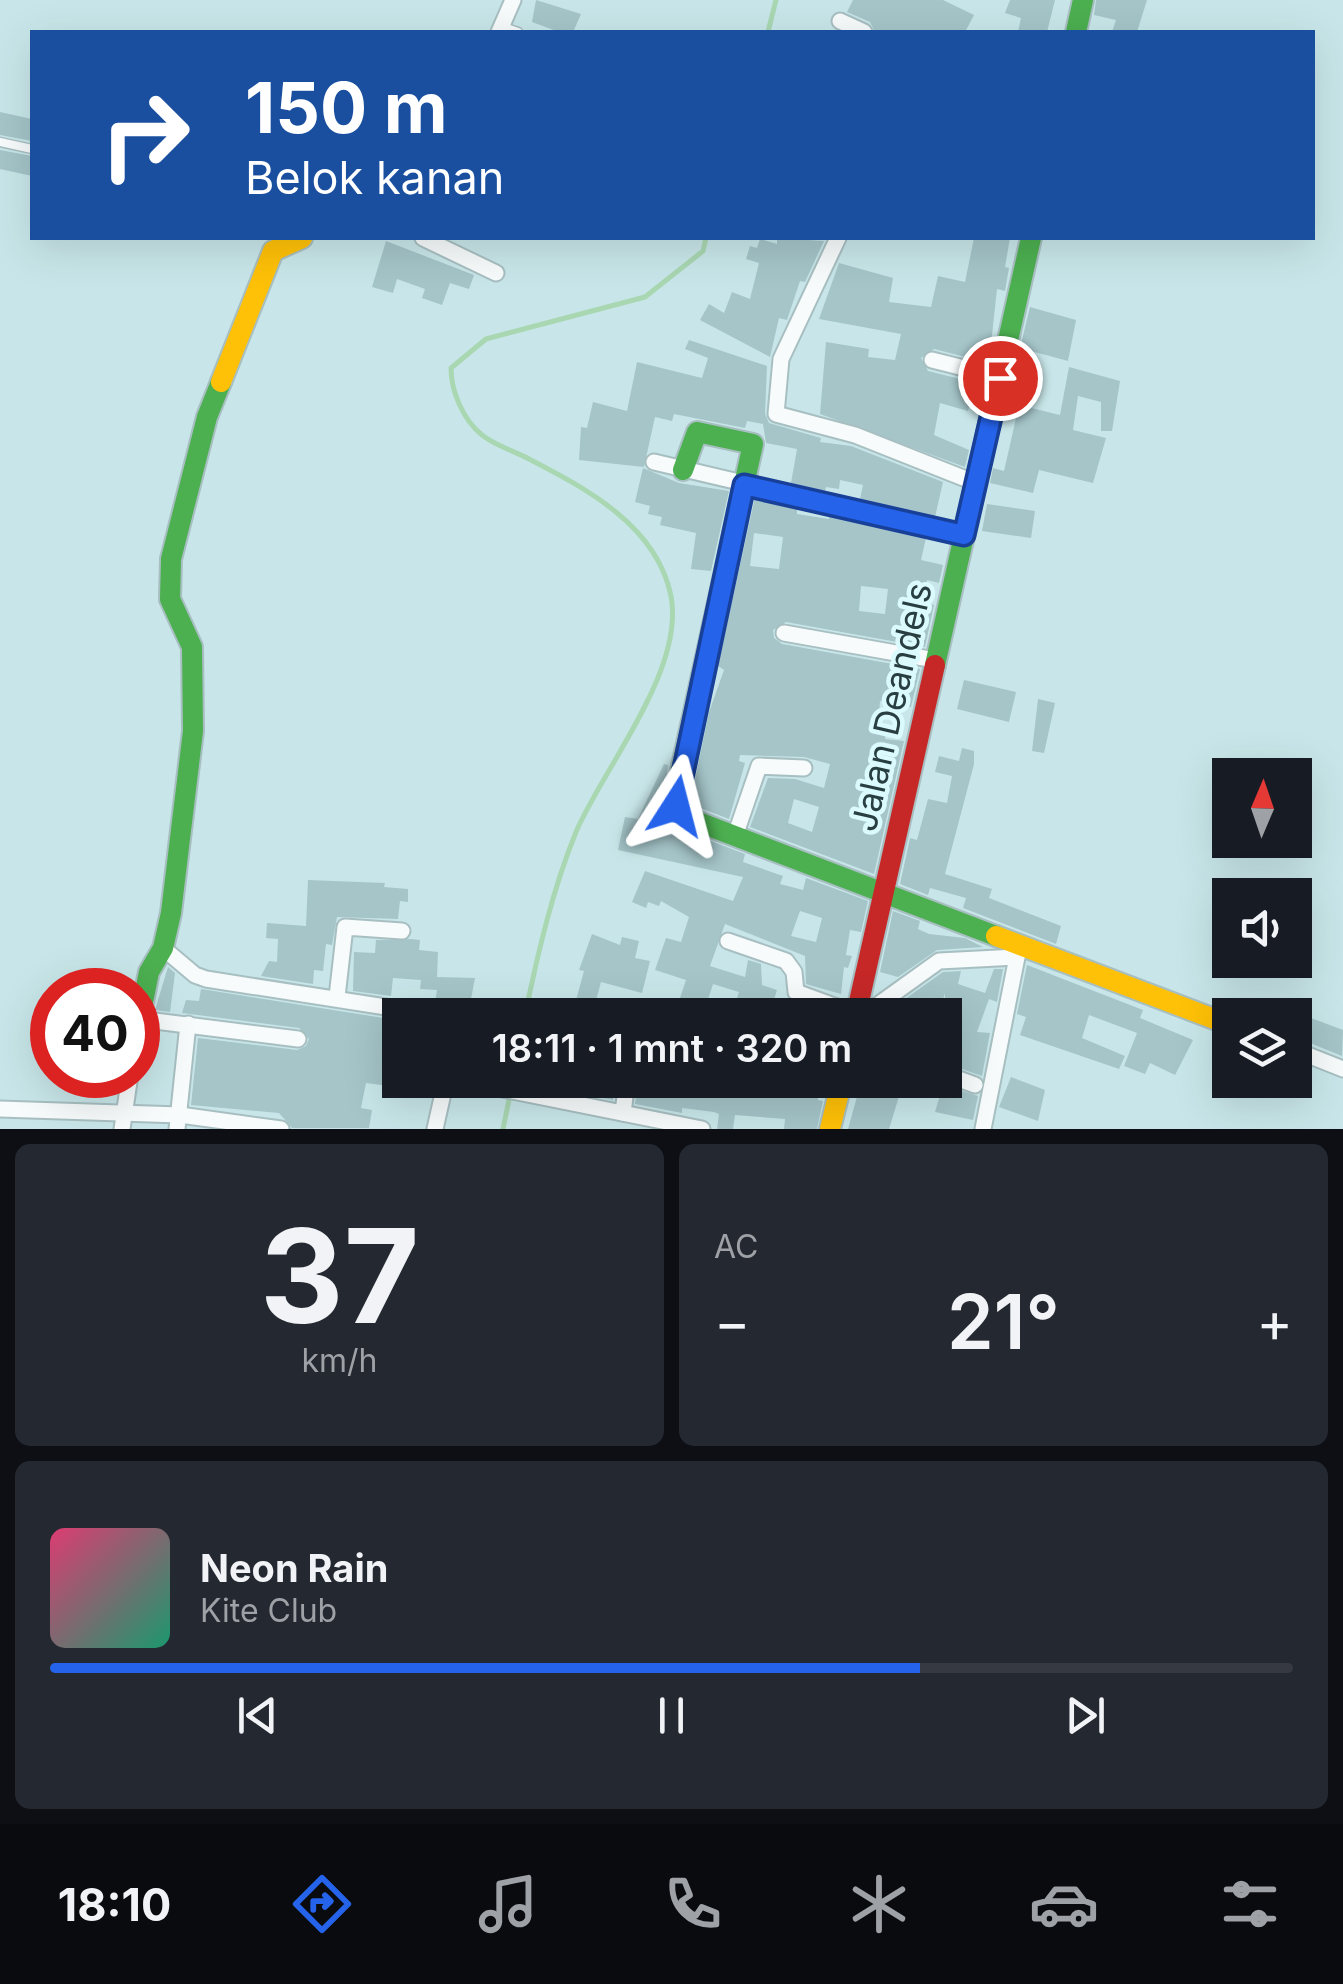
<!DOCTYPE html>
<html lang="id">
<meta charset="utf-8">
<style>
body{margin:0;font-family:Inter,sans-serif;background:#242831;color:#f1f3f6;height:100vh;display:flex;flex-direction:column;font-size:38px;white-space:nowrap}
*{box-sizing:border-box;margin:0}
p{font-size:32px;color:#9ea1a6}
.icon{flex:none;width:55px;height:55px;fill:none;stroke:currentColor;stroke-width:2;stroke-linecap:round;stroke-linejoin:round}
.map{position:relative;height:1129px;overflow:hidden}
.side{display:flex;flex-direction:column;gap:15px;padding:15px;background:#0d0f14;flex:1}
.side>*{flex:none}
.banner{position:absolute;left:30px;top:30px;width:1285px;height:210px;border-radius:0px;box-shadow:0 10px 40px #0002;background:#1a4fa0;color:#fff;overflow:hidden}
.needle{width:65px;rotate:2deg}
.buttons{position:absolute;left:1212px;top:758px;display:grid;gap:20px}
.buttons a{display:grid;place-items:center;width:100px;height:100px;border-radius:0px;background:#171b24;box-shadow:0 10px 40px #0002;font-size:50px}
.speed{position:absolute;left:30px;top:968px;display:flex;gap:20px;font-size:50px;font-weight:700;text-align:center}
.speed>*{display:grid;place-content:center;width:130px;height:130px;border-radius:50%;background:#171b24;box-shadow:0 10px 40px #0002;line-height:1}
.speed .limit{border:15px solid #d22;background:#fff;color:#111}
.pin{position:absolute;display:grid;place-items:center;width:85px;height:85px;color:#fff;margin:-42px;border:5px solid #fff;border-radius:50%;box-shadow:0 2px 10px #0007}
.me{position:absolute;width:110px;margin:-55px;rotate:9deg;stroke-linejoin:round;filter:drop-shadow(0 0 8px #0008)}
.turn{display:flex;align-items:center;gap:35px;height:210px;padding:0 50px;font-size:45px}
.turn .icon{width:130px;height:130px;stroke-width:2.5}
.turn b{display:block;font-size:70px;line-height:85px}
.big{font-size:75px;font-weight:600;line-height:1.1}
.side .tile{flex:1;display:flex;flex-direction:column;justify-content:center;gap:15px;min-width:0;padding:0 35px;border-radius:15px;background:#242831}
.side .dial{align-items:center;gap:0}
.dial b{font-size:130px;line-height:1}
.song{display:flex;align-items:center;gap:30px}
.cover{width:120px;height:120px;border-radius:15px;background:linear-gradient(135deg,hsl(340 70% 55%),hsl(160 70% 35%))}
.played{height:10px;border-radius:5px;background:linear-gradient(90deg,#2563eb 70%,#363941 70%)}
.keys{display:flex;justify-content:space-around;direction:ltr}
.heat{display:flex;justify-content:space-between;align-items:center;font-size:55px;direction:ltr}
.side .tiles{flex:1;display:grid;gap:15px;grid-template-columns:1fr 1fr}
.tile:last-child{grid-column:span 2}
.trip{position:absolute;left:382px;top:998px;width:580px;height:100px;border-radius:0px;background:#171b24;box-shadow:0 10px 40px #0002;font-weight:600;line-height:100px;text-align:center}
.tabs{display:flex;height:160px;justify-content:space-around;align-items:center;background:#090b0e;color:#9ea1a6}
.tabs .icon{width:70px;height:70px}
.tabs .selected{color:#2563eb}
.tabs b{font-size:45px;color:#f1f3f6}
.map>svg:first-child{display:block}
</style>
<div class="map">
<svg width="1343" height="1129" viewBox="0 0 1343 1129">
<rect width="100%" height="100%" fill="#c8e6e9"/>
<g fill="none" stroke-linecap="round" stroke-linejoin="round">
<!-- stream -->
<g stroke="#a9d7b2" stroke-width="5">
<path d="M768,32L776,0"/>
<path d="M525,1015C538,953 552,891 576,832C604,767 685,670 671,596C657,526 587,489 529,459C514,451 494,445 482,435C463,420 451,391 451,368L486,339L645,297L703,251L706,238"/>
<path d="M503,1129L513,1080"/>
</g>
</g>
<!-- building -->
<g fill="#a5c5c9" fill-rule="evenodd">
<path d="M536,0L581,14L574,30L559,32L532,22Z"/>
<path d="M853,0H943L974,15L965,32H875L870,22L847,12Z"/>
<path d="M1010,0H1055L1047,32H1018L1021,18L1005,13Z"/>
<path d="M1096,0H1147L1137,32H1112L1116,20L1094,15Z"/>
<path d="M0,112L32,119V141L0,135Z"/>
<path d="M0,150L32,156V176L0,169Z"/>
<path d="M777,238L824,241L805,282L800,281L787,320L779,318L770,357L700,320L709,304L724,313L732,292L750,299L759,263L746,259L750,246L757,248L760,239L777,244Z"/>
<path d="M974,238H1010L1005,267L1009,268L1005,291L997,289L989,363L934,349L921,358L928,371L976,383L968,411L940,403L934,435L969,450L965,467L820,414L826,342L869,349L868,357L895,360L901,334L819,319L839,263L893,278L889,302L931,307L938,276L965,282Z"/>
<path d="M386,241L474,275L469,289L450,283L442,305L422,298L425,289L397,279L393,293L372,287Z"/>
<path d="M1030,307L1076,320L1068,361L1020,348Z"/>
<path d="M689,340L767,366L765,414L769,423L821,438L820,442L851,446L943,482L935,517L860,499L863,485L840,480L839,489L826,487L825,491L791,483L797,449L766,443L763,424L747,421L745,428L674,414L672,421L655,417L644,467L579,460L581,427L587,428L593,402L627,411L637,362L702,378L708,358L685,349Z"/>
<path d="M1069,367L1120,381L1112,431H1101V402L1078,396L1073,430L1106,438L1093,483L1039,470L1033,493L990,483L993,468L1004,471L1019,405L1060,415Z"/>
<path d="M643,468L679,483L729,491L711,571L691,569L696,533L660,525L662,517L648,514L650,506L635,502Z"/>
<path d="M755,497L797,507V514L829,519V515L926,538L921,560L943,565L939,583L927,580L923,603L934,605L925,647L786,622L773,630L774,638L782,644L920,669L911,707L880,701L878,728L886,729L885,739L904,741L874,874L750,827L768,778L795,779L824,788L830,764L804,757L740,755L739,761L745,763L729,819L690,804L709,712L724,670L718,666ZM754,533L783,537L779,569L750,566ZM861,586L888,589L885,614L859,611ZM794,799L819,807L812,832L788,823Z"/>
<path d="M987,504L1035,511L1031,538L982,531Z"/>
<path d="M964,680L1016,692L1009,722L957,709Z"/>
<path d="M1038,699L1055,703L1044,753L1032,751Z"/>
<path d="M962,748L974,751V764L945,874L992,889L989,898L1061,926L1056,944L963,908L966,898L930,888L928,895L900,884L910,838L917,840L928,799L947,803L952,776L935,772L939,756L959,761Z"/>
<path d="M664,764L668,765L661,822L745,854L743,862L783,876L780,884L803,890L806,878L868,901L861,932L850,930L846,955L852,956L848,968L844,967L841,994L806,984L805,956L725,924L710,966L745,977L748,960L761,964L762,985L777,990L769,1015H731L739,992L713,984L703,1015H642L648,999L676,1010L686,980L655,970L666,938L681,942L689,917L661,901L659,906L648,902L646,908L632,902L645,871L733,901L743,877L618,850L625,817L638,819ZM800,911L822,918L816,942L791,936Z"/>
<path d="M308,880L385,883L384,887L408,889V902L400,901L398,919L337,917L332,945L326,944L323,971L314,970L313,984L261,976L269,961L277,962L278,939L266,938L267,923L306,926Z"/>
<path d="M893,911L920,921L918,929L929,934L965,938L983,947L937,950L898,977L880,972Z"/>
<path d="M592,934L620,945L622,937L639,941L635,958L650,961L642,993L601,982L592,1015H572L584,971L579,970Z"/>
<path d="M410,939L420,940L419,950L438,952L437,977L475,978L468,1015L448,1014L445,1007L435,1003L437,990L420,989L421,980L393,978L391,996L353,991L354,952L375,953L376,940Z"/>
<path d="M1027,965L1143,1010L1140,1018L1193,1040L1175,1075L1150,1063L1145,1074L1124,1066L1137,1033L1089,1015L1082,1038L1125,1056L1119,1069L1020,1035L1026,1017L1017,1014Z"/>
<path d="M168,967L175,973L170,1012L155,1010Z"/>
<path d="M994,969H1003L997,1002L989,999L977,1032L990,1033L982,1076L945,1063V993L938,1015H903L905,999L943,972L961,971L958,984L985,993Z"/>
<path d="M201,989L396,1020L400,1023L397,1087L366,1083L361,1108L372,1110L369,1128H292L279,1113L191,1105L198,1038L297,1050L306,1046L309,1039L299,1028L182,1013L186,1000L199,1001Z"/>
<path d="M1295,1012L1343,1030L1342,1056L1295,1037Z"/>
<path d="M1011,1077L1045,1090L1038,1121L999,1107Z"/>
<path d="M540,1080H616L613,1100L539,1085Z"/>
<path d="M638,1080H731V1087L757,1089L758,1080H816L818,1100L823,1101L817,1129H784L785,1119L735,1115L733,1129H717L719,1114L714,1112L682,1108V1113L635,1104Z"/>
<path d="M868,1080H904L889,1129H848L858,1093L864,1095Z"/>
<path d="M943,1085L978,1096L973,1120L935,1112Z"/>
</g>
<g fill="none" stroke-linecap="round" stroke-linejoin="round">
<defs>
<g id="lane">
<path d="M501,26L518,32"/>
<path d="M0,142L32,149"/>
</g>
<g id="street">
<path d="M840,21L864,32"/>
<path d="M499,32L513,0"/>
<path d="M423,238L496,273"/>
<path d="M838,238L781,359L776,414L855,435L976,483"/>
<path d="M932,360L1000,377"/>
<path d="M654,462L964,535"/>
<path d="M784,633L935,660"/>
<path d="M735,836L759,766L804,768"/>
<path d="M728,941L786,961L794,972L796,992L856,1014L868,1012L939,961L1017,957L1019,944"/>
<path d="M163,948L195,975L206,979L437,1015"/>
<path d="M337,997L345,927L402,931"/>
<path d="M139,1019L298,1039"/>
<path d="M1295,1050L1343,1069"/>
<path d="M945,1074L975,1085"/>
<path d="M458,1080L702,1129"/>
<path d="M0,1109L180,1115L281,1129"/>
<path d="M623,1113L627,1080"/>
<path d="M122,1129L130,1075"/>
<path d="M177,1129L188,1024"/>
<path d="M435,1129L446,1080"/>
<path d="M983,1129L1017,957"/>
</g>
<g id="fast">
<path d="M1076,32L1083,0"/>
<path d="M683,470L697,432L753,444L680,775L676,806L680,815L996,936"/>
<path d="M935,665L1031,238"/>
<path d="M138,1027L149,972L163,948L171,913L193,731L192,647L170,599L171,559L207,417L221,382"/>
</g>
<g id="slow">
<path d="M221,382L273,251L302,238"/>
<path d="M996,936L1230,1025"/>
<path d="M830,1129L842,1080"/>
</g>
<path id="jam" d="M856,1015L935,665"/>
</defs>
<!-- lane casing -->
<use href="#lane" stroke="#a8bfc1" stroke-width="11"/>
<!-- street casing -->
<use href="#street" stroke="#a8bfc1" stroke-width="19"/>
<!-- fast casing -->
<use href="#fast" stroke="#a8bfc1" stroke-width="24"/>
<!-- slow casing -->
<use href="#slow" stroke="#a8bfc1" stroke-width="24"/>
<!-- jam casing -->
<use href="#jam" stroke="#a8bfc1" stroke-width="24"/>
<!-- lane -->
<use href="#lane" stroke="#f7fbfc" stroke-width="8"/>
<!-- street -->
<use href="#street" stroke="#f7fbfc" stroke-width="15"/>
<!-- fast -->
<use href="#fast" stroke="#4caf50" stroke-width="20"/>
<!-- slow -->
<use href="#slow" stroke="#ffc107" stroke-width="20"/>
<!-- jam -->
<use href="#jam" stroke="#c62828" stroke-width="20"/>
</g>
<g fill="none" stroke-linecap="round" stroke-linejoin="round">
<defs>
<path id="route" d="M676,806L744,485L964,535L1000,378"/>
</defs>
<!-- route casing -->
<use href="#route" stroke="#184099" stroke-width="25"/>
<!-- route -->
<use href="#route" stroke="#2563eb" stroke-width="18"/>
</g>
<g text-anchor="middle" stroke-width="9" stroke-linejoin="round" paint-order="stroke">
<!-- street labels -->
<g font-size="35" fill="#283e40" stroke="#dafafd">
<text transform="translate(892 707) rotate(-77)" y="12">Jalan Deandels</text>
</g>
</g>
</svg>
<div class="buttons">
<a><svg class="needle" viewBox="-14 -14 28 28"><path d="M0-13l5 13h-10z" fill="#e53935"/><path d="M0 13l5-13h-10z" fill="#9ea1a6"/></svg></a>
<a><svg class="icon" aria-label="sound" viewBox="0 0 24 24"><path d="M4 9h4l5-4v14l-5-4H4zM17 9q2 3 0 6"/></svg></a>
<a><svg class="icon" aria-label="layers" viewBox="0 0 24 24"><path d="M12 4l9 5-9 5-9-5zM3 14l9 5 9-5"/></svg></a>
</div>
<div class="speed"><div class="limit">40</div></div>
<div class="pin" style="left:1000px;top:378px;background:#d93025"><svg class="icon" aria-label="arrive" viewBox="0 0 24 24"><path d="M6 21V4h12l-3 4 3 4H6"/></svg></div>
<svg class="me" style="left:676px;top:806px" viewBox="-20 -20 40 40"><path d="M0-17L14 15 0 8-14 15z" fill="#2563eb" stroke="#fff" stroke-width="4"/></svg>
<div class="trip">18:11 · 1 mnt · 320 m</div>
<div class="banner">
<div class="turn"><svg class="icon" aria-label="right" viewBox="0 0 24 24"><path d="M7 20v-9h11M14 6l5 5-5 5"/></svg><div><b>150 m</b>Belok kanan</div></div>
</div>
</div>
<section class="side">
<div class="tiles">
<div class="tile dial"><b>37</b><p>km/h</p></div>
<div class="tile"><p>AC</p>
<div class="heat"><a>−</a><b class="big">21°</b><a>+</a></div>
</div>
<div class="tile">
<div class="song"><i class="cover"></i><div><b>Neon Rain</b><p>Kite Club</p></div></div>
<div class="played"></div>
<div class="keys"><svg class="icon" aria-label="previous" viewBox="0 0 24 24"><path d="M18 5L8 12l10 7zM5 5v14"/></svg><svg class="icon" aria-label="pause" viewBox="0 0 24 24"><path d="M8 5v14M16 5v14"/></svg><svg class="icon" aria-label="next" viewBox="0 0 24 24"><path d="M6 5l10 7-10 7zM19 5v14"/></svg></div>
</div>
</div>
</section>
<nav class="tabs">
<b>18:10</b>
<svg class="icon selected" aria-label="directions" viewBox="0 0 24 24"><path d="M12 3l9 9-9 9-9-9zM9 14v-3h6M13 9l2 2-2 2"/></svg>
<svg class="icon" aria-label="music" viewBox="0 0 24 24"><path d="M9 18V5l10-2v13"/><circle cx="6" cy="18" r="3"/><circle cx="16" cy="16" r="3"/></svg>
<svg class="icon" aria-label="phone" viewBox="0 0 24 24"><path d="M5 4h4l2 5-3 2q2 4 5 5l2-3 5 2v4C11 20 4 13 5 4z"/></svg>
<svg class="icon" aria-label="climate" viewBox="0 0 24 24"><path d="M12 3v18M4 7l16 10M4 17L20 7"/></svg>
<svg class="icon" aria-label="car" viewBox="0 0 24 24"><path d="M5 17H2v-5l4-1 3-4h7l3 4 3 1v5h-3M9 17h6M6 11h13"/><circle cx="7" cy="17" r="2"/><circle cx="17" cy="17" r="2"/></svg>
<svg class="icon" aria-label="filters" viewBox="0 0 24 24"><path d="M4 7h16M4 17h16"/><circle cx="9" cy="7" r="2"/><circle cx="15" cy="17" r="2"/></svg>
</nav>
